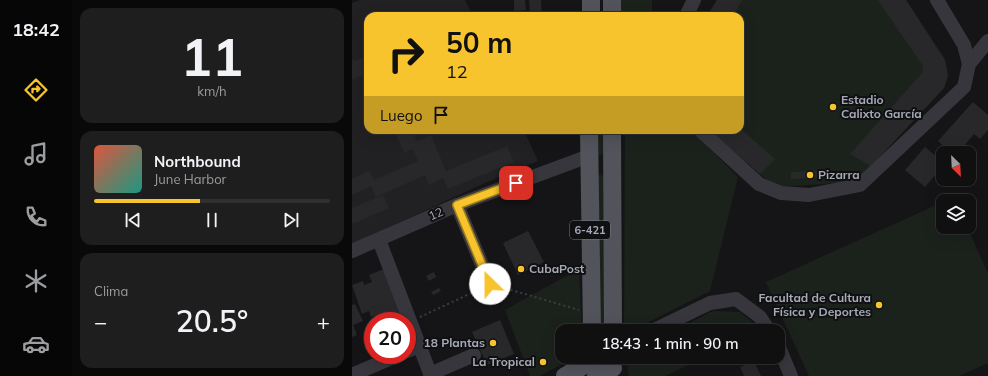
<!DOCTYPE html>
<html lang="es">
<meta charset="utf-8">
<style>
body{margin:0;font-family:Mulish,sans-serif;background:#1e1e1f;color:#f1f3f6;height:100vh;display:flex;flex-direction:column;font-size:15px;white-space:nowrap}
*{box-sizing:border-box;margin:0}
p{font-size:13px;color:#9c9d9f}
.icon{flex:none;width:22px;height:22px;fill:none;stroke:currentColor;stroke-width:2;stroke-linecap:round;stroke-linejoin:round}
.map{position:relative;flex:1;overflow:hidden}
.details{display:flex;flex-direction:column;gap:8px;padding:8px;background:#090909;width:280px}
.details>*{flex:none}
.top-card{position:absolute;left:12px;top:12px;width:380px;height:122px;border-radius:12px;box-shadow:0 4px 16px #0002,0 0 0 1px #303031;background:#f7c42d;color:#111;overflow:hidden}
.needle{width:26px;rotate:156deg}
.fabs{position:absolute;left:584px;top:146px;display:grid;gap:8px}
.fabs a{display:grid;place-items:center;width:40px;height:40px;border-radius:8px;background:#101011;box-shadow:0 4px 16px #0002,0 0 0 1px #303031;font-size:20px}
.speed{position:absolute;left:12px;top:312px;display:flex;gap:8px;font-size:20px;font-weight:700;text-align:center}
.speed>*{display:grid;place-content:center;width:52px;height:52px;border-radius:50%;background:#101011;box-shadow:0 4px 16px #0002,0 0 0 1px #303031;line-height:1}
.speed .limit{border:6px solid #d22;background:#fff;color:#111}
.pin{position:absolute;display:grid;place-items:center;width:34px;height:34px;color:#fff;margin:-17px;border-radius:8px;box-shadow:0 2px 6px #0006}
.me{position:absolute;width:44px;margin:-22px;rotate:337deg;stroke-linejoin:round;filter:drop-shadow(0 0 3px #0008)}
.turn{display:flex;align-items:center;gap:14px;height:84px;padding:0 16px;font-size:18px}
.turn .icon{width:52px;height:52px;stroke-width:2.5}
.turn b{display:block;font-size:28px;line-height:34px}
.then{display:flex;align-items:center;height:38px;padding:0 16px;background:#0003;gap:8px;font-size:15px}
.big{font-size:30px;font-weight:600;line-height:1.1}
.details .tile{flex:1;display:flex;flex-direction:column;justify-content:center;gap:6px;min-width:0;padding:0 14px;border-radius:12px;background:#1e1e1f}
.details .dial{align-items:center;gap:0}
.dial b{font-size:52px;line-height:1}
.song{display:flex;align-items:center;gap:12px}
.cover{width:48px;height:48px;border-radius:6px;background:linear-gradient(135deg,hsl(10 70% 55%),hsl(170 70% 35%))}
.played{height:4px;border-radius:2px;background:linear-gradient(90deg,#f7c42d 45%,#303031 45%)}
.keys{display:flex;justify-content:space-around;direction:ltr}
.heat{display:flex;justify-content:space-between;align-items:center;font-size:22px;direction:ltr}
.trip{position:absolute;left:203px;top:324px;width:230px;height:40px;border-radius:12px;background:#101011;box-shadow:0 4px 16px #0002,0 0 0 1px #303031;font-weight:600;line-height:40px;text-align:center}
main{display:flex;flex:1;min-height:0}
.tabs{display:flex;flex-direction:column;width:72px;justify-content:space-around;align-items:center;background:#060607;color:#9c9d9f}
.tabs .icon{width:28px;height:28px}
.tabs .selected{color:#f7c42d}
.tabs b{font-size:18px;color:#f1f3f6}
.map>svg:first-child{display:block}
</style>
<main>
<nav class="tabs">
<b>18:42</b>
<svg class="icon selected" aria-label="directions" viewBox="0 0 24 24"><path d="M12 3l9 9-9 9-9-9zM9 14v-3h6M13 9l2 2-2 2"/></svg>
<svg class="icon" aria-label="music" viewBox="0 0 24 24"><path d="M9 18V5l10-2v13"/><circle cx="6" cy="18" r="3"/><circle cx="16" cy="16" r="3"/></svg>
<svg class="icon" aria-label="phone" viewBox="0 0 24 24"><path d="M5 4h4l2 5-3 2q2 4 5 5l2-3 5 2v4C11 20 4 13 5 4z"/></svg>
<svg class="icon" aria-label="climate" viewBox="0 0 24 24"><path d="M12 3v18M4 7l16 10M4 17L20 7"/></svg>
<svg class="icon" aria-label="car" viewBox="0 0 24 24"><path d="M5 17H2v-5l4-1 3-4h7l3 4 3 1v5h-3M9 17h6M6 11h13"/><circle cx="7" cy="17" r="2"/><circle cx="17" cy="17" r="2"/></svg>
</nav>
<section class="details">
<div class="tile dial"><b>11</b><p>km/h</p></div>
<div class="tile">
<div class="song"><i class="cover"></i><div><b>Northbound</b><p>June Harbor</p></div></div>
<div class="played"></div>
<div class="keys"><svg class="icon" aria-label="previous" viewBox="0 0 24 24"><path d="M18 5L8 12l10 7zM5 5v14"/></svg><svg class="icon" aria-label="pause" viewBox="0 0 24 24"><path d="M8 5v14M16 5v14"/></svg><svg class="icon" aria-label="next" viewBox="0 0 24 24"><path d="M6 5l10 7-10 7zM19 5v14"/></svg></div>
</div>
<div class="tile"><p>Clima</p>
<div class="heat"><a>−</a><b class="big">20.5°</b><a>+</a></div>
</div>
</section>
<div class="map">
<svg width="636" height="376" viewBox="0 0 636 376">
<rect width="100%" height="100%" fill="#151517"/>
<!-- built -->
<path fill="#212124" d="M8,0H113L121,16H16V130H172L186,161L133,183L0,244V3Z"/>
<!-- green -->
<g fill="#1b221c">
<path d="M266,0H300V16H267Z"/>
<path d="M365,0H554L593,60L596,76L592,88L504,182L423,187L357,130H388V16H355Z"/>
<path d="M244,130H251V154L244,156Z"/>
<path d="M273,130H339L386,177L358,291L279,331H272Z"/>
<path d="M248,174L254,179V331H247L245,178Z"/>
<path d="M591,202V227H615L636,273V363L607,376H457L414,282Z"/>
<path d="M227,269L230,331H210V357H223L188,376H178L153,310Z"/>
<path d="M361,311L388,312L411,331H321Z"/>
<path d="M274,357H354L313,376H277Z"/>
</g>
<!-- building -->
<g fill="#28282b">
<path d="M162,0H173L174,10L162,11Z"/>
<path d="M177,0H189L190,16H178Z"/>
<path d="M365,0H390L381,16H355Z"/>
<path d="M526,0H554L593,60L596,76L592,88L519,166L498,154L570,73L571,66Z"/>
<path d="M15,56L16,59V73L0,80V58L2,61Z"/>
<path d="M621,102L636,115V130L628,139L622,134L606,153H600L586,141Z"/>
<path d="M388,128L423,159L408,174L357,130H388Z"/>
<path d="M42,130H60L65,141L79,135L94,171L155,146L162,162L96,189L91,178L77,185L73,175L24,197L19,186L0,195V179L17,171L22,180L66,161L61,149L52,153Z"/>
<path d="M120,130H134L122,135Z"/>
<path d="M573,147L591,162V166L573,187L553,170Z"/>
<path d="M476,170V177L439,179V172Z"/>
<path d="M31,195L37,208L0,224V208Z"/>
<path d="M176,231L192,262L166,275L151,243Z"/>
<path d="M32,269L48,314L36,319L34,312L19,317L17,311L10,314L0,285L11,281L12,285L20,282L17,275Z"/>
<path d="M82,272L84,277L77,281L74,276Z"/>
<path d="M87,288L89,291L81,295L79,292Z"/>
<path d="M3,304L11,321L1,325L5,335L0,337V305Z"/>
<path d="M148,320L162,354L135,365L120,332Z"/>
<path d="M384,357H403L387,364Z"/>
<path d="M402,361L409,376H392L388,367Z"/>
</g>
<g fill="none" stroke-linecap="round" stroke-linejoin="round">
<!-- path -->
<g stroke="#3c3d43" stroke-width="2" stroke-dasharray="2 3" stroke-linecap="butt">
<path d="M149,287L227,310"/>
<path d="M68,317L128,289"/>
</g>
<!-- minor -->
<g stroke="#36363c" stroke-width="14">
<path d="M334,16L342,0"/>
<path d="M617,64L636,41"/>
<path d="M348,130L407,184L429,193L457,195L508,185L612,87L617,64L612,45L585,0"/>
<path d="M105,205L138,284"/>
<path d="M27,240L79,376"/>
<path d="M0,251L105,205L237,156"/>
<path d="M300,331L358,303L384,299L408,317L417,331"/>
<path d="M426,345L439,376"/>
<path d="M55,351L67,346"/>
<path d="M78,374L122,355"/>
<path d="M0,375L46,355"/>
</g>
<!-- major -->
<g stroke="#52535b" stroke-width="18">
<path d="M239,16V0"/>
<path d="M260,16V0"/>
<path d="M237,130L240,331"/>
<path d="M260,130L261,331"/>
<path d="M213,376L247,357"/>
<path d="M244,376L261,368"/>
</g>
</g>
<g fill="none" stroke-linecap="round" stroke-linejoin="round">
<defs>
<path id="route" d="M138,284L105,205L164,183"/>
</defs>
<!-- route casing -->
<use href="#route" stroke="#a17f1d" stroke-width="10"/>
<!-- route -->
<use href="#route" stroke="#f7c42d" stroke-width="7"/>
</g>
<!-- markers -->
<g fill="#f7c42d" stroke="#101012" stroke-width="1.5">
<circle cx="481" cy="107" r="4"/>
<circle cx="458" cy="175" r="4"/>
<circle cx="169" cy="269" r="4"/>
<circle cx="527" cy="305" r="4"/>
<circle cx="141" cy="343" r="4"/>
<circle cx="191" cy="362" r="4"/>
</g>
<g text-anchor="middle" stroke-width="4" stroke-linejoin="round" paint-order="stroke">
<!-- shield labels -->
<rect fill="#101012" stroke="#797c86" stroke-width="1" x="218" y="221" width="40" height="18" rx="3"/>
<g font-size="11" font-weight="bold" fill="#a6aab7">
<text x="238" y="234">6-421</text>
</g>
<!-- poi labels -->
<g font-size="12" font-weight="bold" fill="#a6aab7" stroke="#101012" text-anchor="start">
<text x="489" y="104">Estadio<tspan x="489" dy="14">Calixto García</tspan></text>
<text x="466" y="179">Pizarra</text>
<text x="177" y="273">CubaPost</text>
<text x="519" y="302" text-anchor="end">Facultad de Cultura<tspan x="519" dy="14">Física y Deportes</tspan></text>
<text x="133" y="347" text-anchor="end">18 Plantas</text>
<text x="183" y="366" text-anchor="end">La Tropical</text>
</g>
<!-- street labels -->
<g font-size="12" fill="#a6aab7" stroke="#101012">
<text transform="translate(84 214) rotate(-24)" y="4">12</text>
</g>
</g>
</svg>
<div class="fabs">
<a><svg class="needle" viewBox="-14 -14 28 28"><path d="M0-13l5 13h-10z" fill="#e53935"/><path d="M0 13l5-13h-10z" fill="#9c9d9f"/></svg></a>
<a><svg class="icon" aria-label="layers" viewBox="0 0 24 24"><path d="M12 4l9 5-9 5-9-5zM3 14l9 5 9-5"/></svg></a>
</div>
<div class="speed"><div class="limit">20</div></div>
<div class="pin" style="left:164px;top:183px;background:#d93025"><svg class="icon" aria-label="arrive" viewBox="0 0 24 24"><path d="M6 21V4h12l-3 4 3 4H6"/></svg></div>
<svg class="me" style="left:138px;top:284px" viewBox="-20 -20 40 40"><circle r="19" fill="#fff"/><path d="M0-13L10 11 0 6-10 11z" fill="#f7c42d"/></svg>
<div class="trip">18:43 · 1 min · 90 m</div>
<div class="top-card">
<div class="turn"><svg class="icon" aria-label="right" viewBox="0 0 24 24"><path d="M7 20v-9h11M14 6l5 5-5 5"/></svg><div><b>50 m</b>12</div></div>
<div class="then">Luego<svg class="icon" aria-label="arrive" viewBox="0 0 24 24"><path d="M6 21V4h12l-3 4 3 4H6"/></svg></div>
</div>
</div>
</main>
